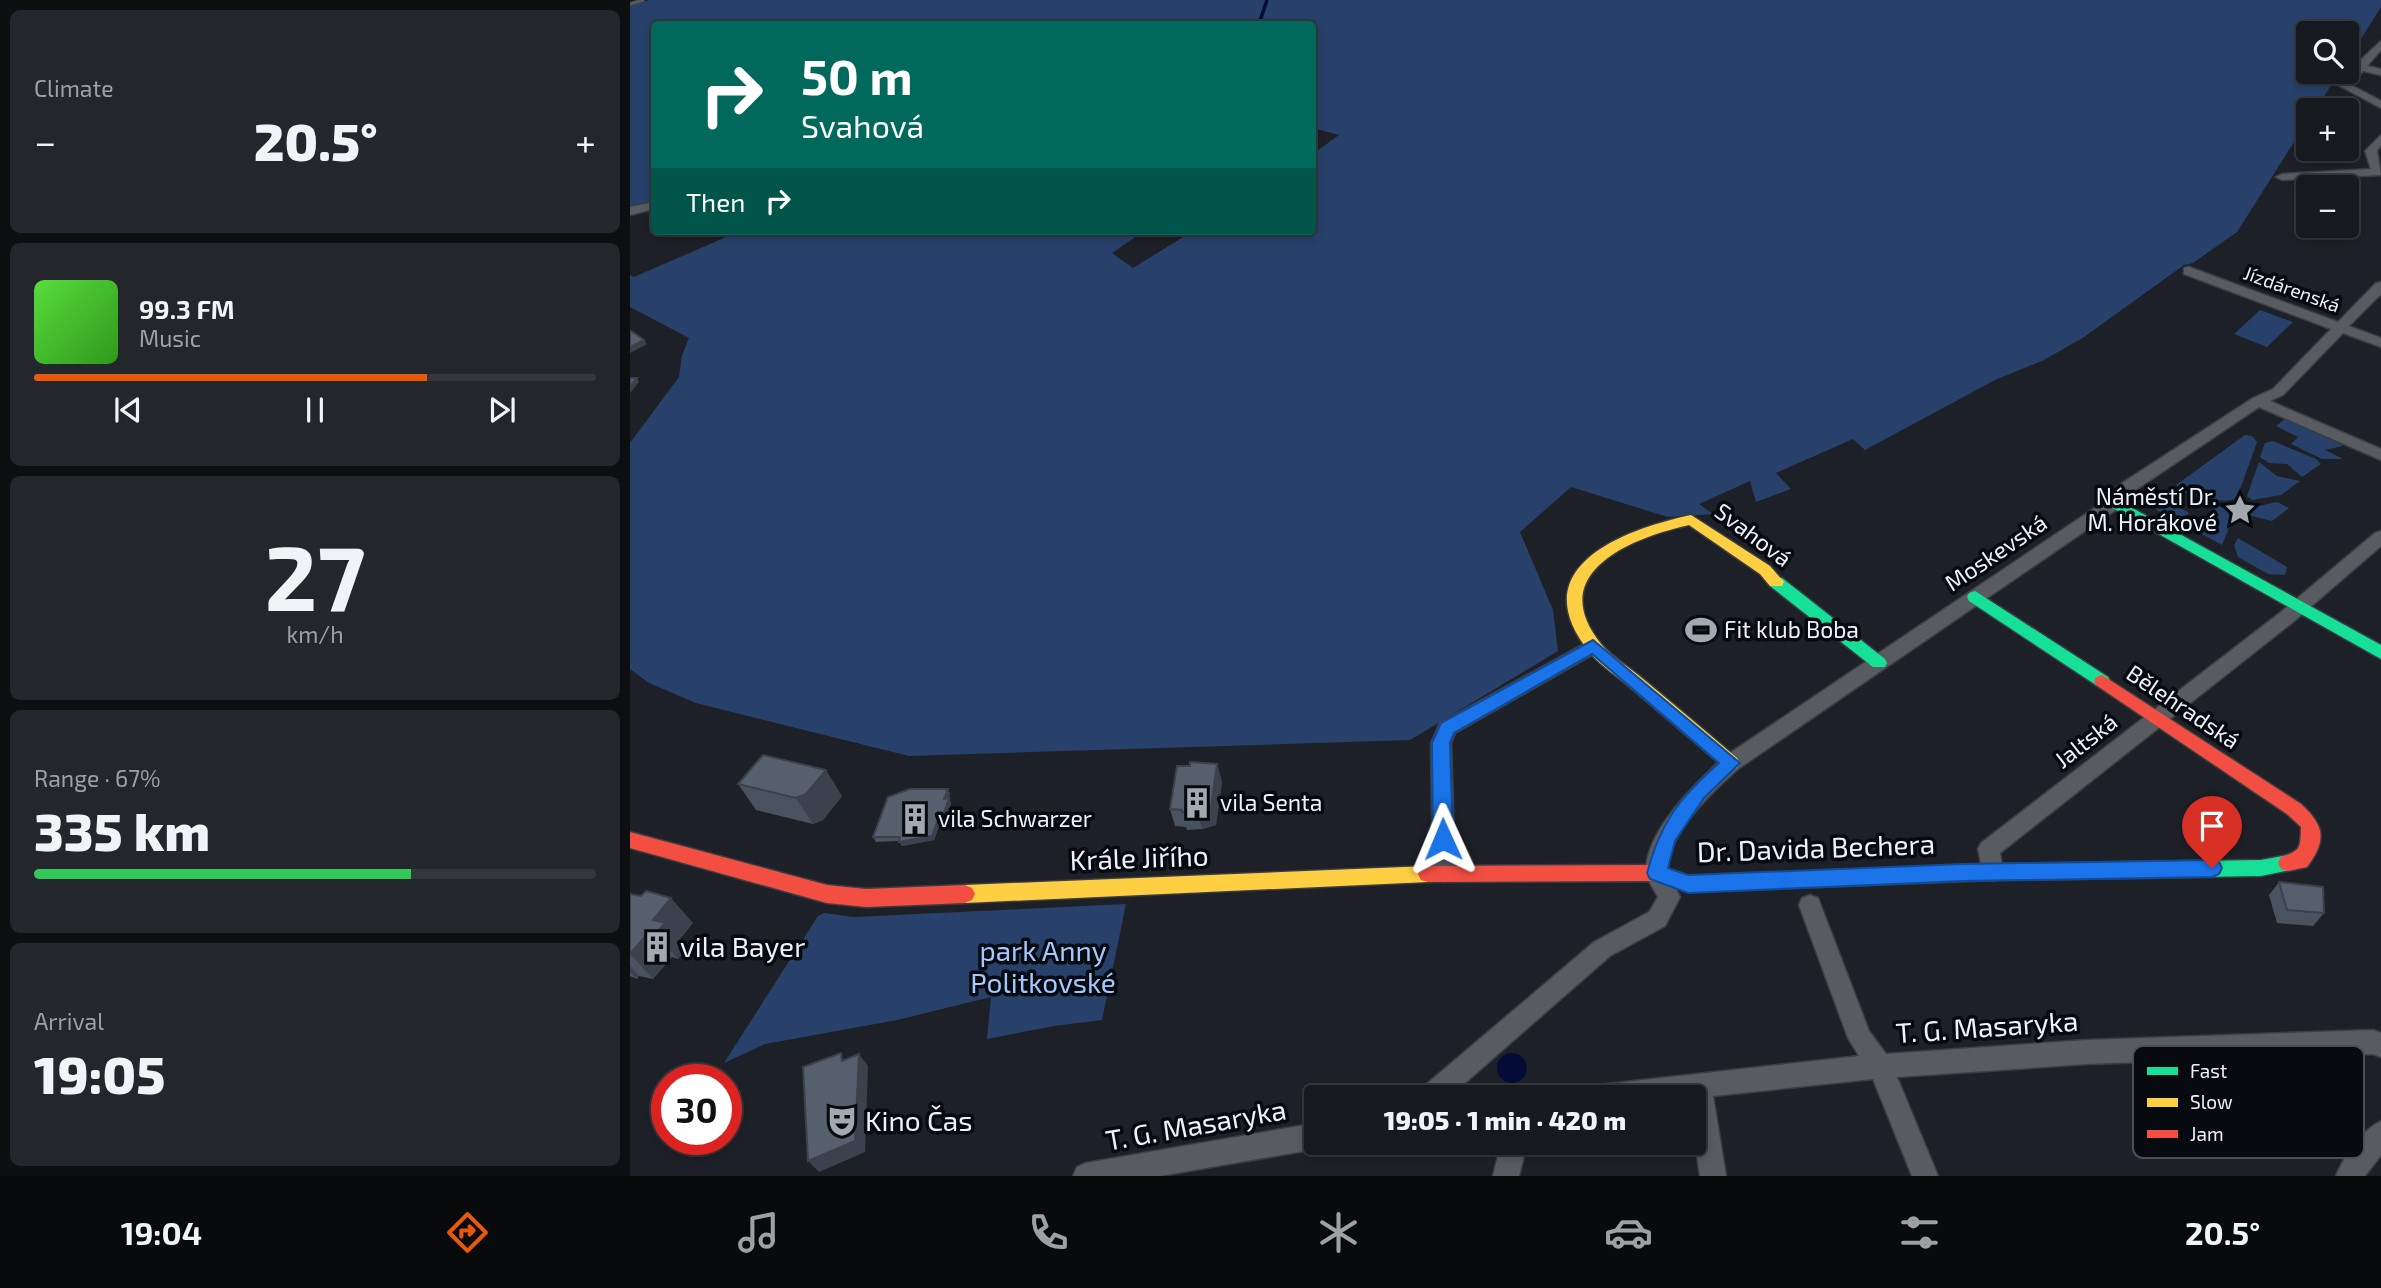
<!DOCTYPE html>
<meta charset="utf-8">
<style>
body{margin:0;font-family:"Exo 2",sans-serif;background:#23262a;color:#f1f3f6;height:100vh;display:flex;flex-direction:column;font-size:26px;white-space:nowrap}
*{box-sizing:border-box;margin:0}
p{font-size:23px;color:#9ea0a4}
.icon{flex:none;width:38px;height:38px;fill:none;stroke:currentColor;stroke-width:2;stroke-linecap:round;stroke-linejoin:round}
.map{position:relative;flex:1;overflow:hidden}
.side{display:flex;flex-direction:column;gap:10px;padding:10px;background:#0c0e10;width:630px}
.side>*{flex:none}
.banner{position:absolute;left:21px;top:21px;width:665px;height:214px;border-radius:7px;box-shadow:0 4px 10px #0003,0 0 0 2px #35383b;background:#00695c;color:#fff;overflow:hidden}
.tools{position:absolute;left:1666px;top:21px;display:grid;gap:14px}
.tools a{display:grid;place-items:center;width:63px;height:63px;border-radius:7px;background:#16191d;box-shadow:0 4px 10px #0003,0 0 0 2px #35383b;font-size:35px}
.speed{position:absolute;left:21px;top:1064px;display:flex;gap:14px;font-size:35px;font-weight:700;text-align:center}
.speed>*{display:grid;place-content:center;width:91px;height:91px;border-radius:50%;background:#16191d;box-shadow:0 4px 10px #0003,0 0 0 2px #35383b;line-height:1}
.speed .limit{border:10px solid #d22;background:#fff;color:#111}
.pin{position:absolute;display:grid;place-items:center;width:60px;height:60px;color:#fff;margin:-72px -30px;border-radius:50% 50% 50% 0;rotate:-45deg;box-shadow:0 0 7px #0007}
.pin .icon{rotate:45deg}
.me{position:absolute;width:77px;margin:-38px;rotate:359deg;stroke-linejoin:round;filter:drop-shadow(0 0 5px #0008)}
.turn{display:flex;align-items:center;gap:24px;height:147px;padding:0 35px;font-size:32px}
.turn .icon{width:91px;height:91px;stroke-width:2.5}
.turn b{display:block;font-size:49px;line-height:60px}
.then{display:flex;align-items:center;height:66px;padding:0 35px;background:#0003;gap:14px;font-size:26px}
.big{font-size:52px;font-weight:800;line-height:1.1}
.side .tile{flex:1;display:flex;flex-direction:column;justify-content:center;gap:10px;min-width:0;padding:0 24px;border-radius:10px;background:#23262a}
.side .dial{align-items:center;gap:0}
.dial b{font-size:91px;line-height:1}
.song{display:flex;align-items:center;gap:21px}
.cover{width:84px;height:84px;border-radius:10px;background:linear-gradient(135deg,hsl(110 70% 55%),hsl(110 70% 35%))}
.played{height:7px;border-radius:4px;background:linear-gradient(90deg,#ea580c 70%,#35383b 70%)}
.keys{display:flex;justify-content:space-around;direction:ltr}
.heat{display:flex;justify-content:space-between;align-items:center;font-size:38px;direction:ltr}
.charge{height:10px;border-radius:5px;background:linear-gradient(90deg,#34c759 67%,#35383b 0)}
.trip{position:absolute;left:674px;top:1085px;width:402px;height:70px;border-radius:7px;background:#16191d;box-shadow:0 4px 10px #0003,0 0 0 2px #35383b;font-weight:800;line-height:70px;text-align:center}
.tabs{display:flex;height:112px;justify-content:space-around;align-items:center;background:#090a0c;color:#9ea0a4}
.tabs .icon{width:49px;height:49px}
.tabs .selected{color:#ea580c}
.tabs b{font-size:32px;color:#f1f3f6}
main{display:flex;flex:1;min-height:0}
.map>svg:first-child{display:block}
</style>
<main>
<section class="side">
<div class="tile"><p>Climate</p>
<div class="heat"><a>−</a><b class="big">20.5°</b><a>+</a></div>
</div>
<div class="tile">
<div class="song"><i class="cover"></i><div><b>99.3 FM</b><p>Music</p></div></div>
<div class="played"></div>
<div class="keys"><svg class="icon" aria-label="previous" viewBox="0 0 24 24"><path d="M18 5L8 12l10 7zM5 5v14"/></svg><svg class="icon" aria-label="pause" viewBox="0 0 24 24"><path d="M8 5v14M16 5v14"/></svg><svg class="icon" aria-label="next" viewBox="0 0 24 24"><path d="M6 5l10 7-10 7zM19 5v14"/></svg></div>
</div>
<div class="tile dial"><b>27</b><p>km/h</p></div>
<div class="tile"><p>Range · 67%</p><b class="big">335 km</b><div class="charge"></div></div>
<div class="tile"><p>Arrival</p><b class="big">19:05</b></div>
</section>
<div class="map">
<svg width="1751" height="1176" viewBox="0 0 1751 1176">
<rect width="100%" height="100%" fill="#1d2127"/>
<!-- green -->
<g fill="#27416b">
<path d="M19,0H1751V7L1717,61V33H1678V72H1710L1685,110H1678V120L1607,232L1563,263L1554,265L1454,337L1414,360L1365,380L1235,450L1223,439L1146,473L1161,489L1126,502L1120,481L1069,504L1083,514L1038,517L941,487L890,532L923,610L928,651L780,740L279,756L66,703L19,683L0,669V443L49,377L52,355L59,338L0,307V275L4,277L110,231H514L482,253L503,268L563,231H682L683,154L709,135L683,128L682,24H24V202L0,207V6Z"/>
<path d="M1630,310L1663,322L1637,347L1604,334Z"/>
<path d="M1655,419L1711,444L1713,446L1695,450L1713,459H1692L1661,444L1668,437L1646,426Z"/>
<path d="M1615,435L1622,436L1627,442L1607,498C1592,505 1557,497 1546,485Z"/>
<path d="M1643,441L1686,459L1691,464L1672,477L1657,464L1639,463L1630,457L1635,443Z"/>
<path d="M1629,462L1647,476L1670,481L1651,495L1622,500L1617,496Z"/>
<path d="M1534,494L1553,498L1546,505L1559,513L1554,519H1544L1527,510L1524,501Z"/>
<path d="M1647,502L1659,508L1642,521L1622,516L1614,509Z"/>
<path d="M1587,506L1597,509L1602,521L1592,545L1561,528Z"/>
<path d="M1608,538L1657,567L1655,575L1638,574L1608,557L1604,545Z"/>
<path d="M496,904L472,1020L424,1026L357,1039L361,997L267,1020L135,1044L94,1063L188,916L194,913L224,917Z"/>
</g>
<!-- water -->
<circle fill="#030c36" cx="882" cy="1068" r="15"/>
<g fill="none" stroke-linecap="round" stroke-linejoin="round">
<!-- stream -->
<path stroke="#030c36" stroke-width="3.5" d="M629,24L637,0"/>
<defs>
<g id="street">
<path d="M1751,41V50L1737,66L1751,69V75L1733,71L1721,85L1751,101V108L1710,86L1725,65Z"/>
<path d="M1751,135V145L1747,151L1751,175L1652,180L1646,177L1652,174L1741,169L1735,151Z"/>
<path d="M24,202V209L0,215V207Z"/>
<path d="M1559,267L1708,322L1746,283L1751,282V294L1719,326L1751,338V347L1713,333L1653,395L1640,401L1751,449V460L1629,407L1498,495L1490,507L1108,769C1083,791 1035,835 1038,872C1039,880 1047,890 1050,897L1035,926L980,956L819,1097H789L792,1088L964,942L1019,912L1028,897C1024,890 1017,879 1016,872C1015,831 1066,783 1094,757L1478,499L1486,487L1623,398L1643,389L1701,329L1554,274V268Z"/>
<path d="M1751,531V546L1663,622L1370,853L1373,872L1370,879L1362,881L1354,879L1348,849L1351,843L1651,612L1745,533Z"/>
<path d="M963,639L969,641L972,646L969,651L825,733L821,743L825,873L822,880L814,882L806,880L803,873L801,743L810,723Z"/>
<path d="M1180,895L1188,898L1239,1031L1256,1054L1457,1040L1743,1030L1751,1033V1057L1743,1054L1457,1064L1267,1077L1308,1176H1282L1243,1079L1083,1096L1096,1176H1070L1064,1135V1097H956L959,1088L968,1085L1229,1056L1218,1038L1169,905L1172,898Z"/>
<path d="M1751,1121V1155L1735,1176H1706C1713,1158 1733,1129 1751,1121Z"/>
<path d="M686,1123V1143H696L686,1149L530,1176H443L447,1167L456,1163Z"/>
<path d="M871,1143H897L889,1176H863Z"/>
</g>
<g id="fast">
<path d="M1484,498L1751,645V659L1479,506L1477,503L1479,500Z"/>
<path d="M1146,577L1152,578L1255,659L1257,663L1255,667H1243L1140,586L1138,582Z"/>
<path d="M1345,591L1478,677L1480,681L1478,685H1466L1339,601L1337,597L1339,593Z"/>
<path d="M1658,855L1665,857L1668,863L1665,869L1631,876L1365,880L1358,878L1355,872L1358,866L1365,864L1631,860Z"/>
</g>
<g id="slow">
<path d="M1061,515L1140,566L1154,582L1152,586H1140L1130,574L1059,525C1001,538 914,573 971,644C983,658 999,667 1012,678C1044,705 1076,731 1107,758L1110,763L1107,768L1101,770L1095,768C1063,741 1032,714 1001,688C987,676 971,666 960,653C891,568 992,530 1061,515Z"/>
<path d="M798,866L805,868L808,874L805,880L798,882L335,903L328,900L325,894L328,888L335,885Z"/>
</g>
<g id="jam">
<path d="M1472,675L1671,804C1695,826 1697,840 1677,867L1658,871L1651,869L1648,863L1651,857C1672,850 1670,848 1671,827L1657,814L1466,685L1464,681L1466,677Z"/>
<path d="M0,832L197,885L236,889L335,885L342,888L345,894L342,900L335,903L236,907L197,903L0,848Z"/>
<path d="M1365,864L1372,866L1375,872L1372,878L1365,880L1058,892L1027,881L798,882L791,880L788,874L791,868L798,866L1027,865L1058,876Z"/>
</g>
</defs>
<!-- street casing -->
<use href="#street" stroke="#3a3d42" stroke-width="3"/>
<!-- fast casing -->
<use href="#fast" stroke="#3a3d42" stroke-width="3"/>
<!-- slow casing -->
<use href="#slow" stroke="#3a3d42" stroke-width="3"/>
<!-- jam casing -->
<use href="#jam" stroke="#3a3d42" stroke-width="3"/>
<!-- street -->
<use href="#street" fill="#585c61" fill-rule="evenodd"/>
<!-- fast -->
<use href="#fast" fill="#16e098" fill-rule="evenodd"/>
<!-- slow -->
<use href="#slow" fill="#ffcf43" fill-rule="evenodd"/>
<!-- jam -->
<use href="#jam" fill="#f24e42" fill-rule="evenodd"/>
<!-- rail -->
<path stroke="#54585d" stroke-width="3.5" d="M0,4L13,0"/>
</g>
<!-- wall -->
<g fill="#49525f">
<path d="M587,764L592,782L586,825L572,829L557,830L556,827L545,826L540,809Z"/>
<path d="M108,784L212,796L193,820L183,824L126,810Z"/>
<path d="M318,789L320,794L318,798L321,803L314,826H309L304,840L272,846L269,841L246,842L243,837Z"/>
<path d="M1649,882L1694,913L1683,926L1647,923L1639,895Z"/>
<path d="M0,894L63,923L49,940L57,948L48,959L42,957L23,979L9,976L7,979L0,976Z"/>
</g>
<!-- shaded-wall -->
<g fill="#3c424d">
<path d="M14,340L17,344L0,353V347Z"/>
<path d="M7,378L9,382L0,393V386Z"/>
<path d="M587,764L592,782L586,825L572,829L567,812Z"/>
<path d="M196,770L212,796L193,820L183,824L166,798Z"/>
<path d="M318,789L320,794L317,803L314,799Z"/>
<path d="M319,798L321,803L314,826L311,821Z"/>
<path d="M307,822L309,826L304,840L272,846L269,842Z"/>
<path d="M41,898L63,923L49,940L57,948L48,959L25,934L23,920Z"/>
<path d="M19,932L42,957L23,979L0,954Z"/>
<path d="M0,966L9,976L7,979L0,972Z"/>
<path d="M229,1054L238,1066L235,1152L189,1172L178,1161Z"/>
</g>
<!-- building -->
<g fill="#555f6e" stroke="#3c424d" stroke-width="2">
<path d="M0,331H1L14,340L0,347Z"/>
<path d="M0,378H7L0,386Z"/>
<path d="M133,755L196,770L176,794L166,798L108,784Z"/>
<path d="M560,762L587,764L581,807L567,812H552V810L540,809L547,766H560Z"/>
<path d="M280,789H318L314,799L319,798L311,821L307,822L302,836L269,842L270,837H243L258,797Z"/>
<path d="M1649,882L1693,887L1694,913L1657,910Z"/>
<path d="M16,891L41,898L23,920L35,923L25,934L19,932L0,954V894L11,896Z"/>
<path d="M211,1053L212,1061L229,1054L225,1141L178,1161L173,1067Z"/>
</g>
<!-- route -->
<path fill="#1a73e8" stroke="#114b97" stroke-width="2" d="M963,640L1110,763L1074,798L1045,841L1038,868L1058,875L1334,864L1582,860L1589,862L1592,868L1589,874L1582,877L1334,881L1058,893L1020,879L1017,873C1030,823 1050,797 1089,763L962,654L824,733L820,743L823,839L820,844H806L803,839L802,743L811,723Z"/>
<!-- icons -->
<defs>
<symbol id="sight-bare" viewBox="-9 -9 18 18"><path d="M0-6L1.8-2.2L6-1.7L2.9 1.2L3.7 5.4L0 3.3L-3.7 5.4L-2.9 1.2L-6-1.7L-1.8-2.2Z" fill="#a4a9b0" stroke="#070a0f" stroke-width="2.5" paint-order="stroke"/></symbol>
<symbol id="stadium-bare" viewBox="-9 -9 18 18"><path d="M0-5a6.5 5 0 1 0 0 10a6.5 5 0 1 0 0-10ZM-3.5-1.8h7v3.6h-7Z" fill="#a4a9b0" stroke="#070a0f" stroke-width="2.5" paint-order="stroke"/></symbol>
<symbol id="building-bare" viewBox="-9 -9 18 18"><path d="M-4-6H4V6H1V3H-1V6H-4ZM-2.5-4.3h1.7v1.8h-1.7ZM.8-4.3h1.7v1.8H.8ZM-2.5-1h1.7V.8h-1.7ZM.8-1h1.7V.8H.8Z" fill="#a4a9b0" stroke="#070a0f" stroke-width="2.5" paint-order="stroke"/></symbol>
<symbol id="theatre-bare" viewBox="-9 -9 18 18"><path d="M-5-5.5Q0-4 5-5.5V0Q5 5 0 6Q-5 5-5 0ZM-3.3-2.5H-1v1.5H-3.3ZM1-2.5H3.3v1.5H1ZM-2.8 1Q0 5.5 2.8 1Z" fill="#a4a9b0" stroke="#070a0f" stroke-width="2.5" paint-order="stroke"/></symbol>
</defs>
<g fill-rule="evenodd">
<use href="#sight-bare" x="1588" y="488" width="44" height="44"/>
<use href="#stadium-bare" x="1049" y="608" width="44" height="44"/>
<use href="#building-bare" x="545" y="781" width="44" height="44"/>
<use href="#building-bare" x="263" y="797" width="44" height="44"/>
<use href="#building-bare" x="5" y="925" width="44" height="44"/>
<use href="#theatre-bare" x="190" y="1099" width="44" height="44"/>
</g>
<g text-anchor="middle" stroke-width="7" stroke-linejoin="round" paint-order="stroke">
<!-- far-street labels -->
<g font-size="19" fill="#edf2fa" stroke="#070a0f">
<text transform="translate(1662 289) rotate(20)" y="7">Jízdárenská</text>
</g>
<!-- poi labels -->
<g font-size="23" fill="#edf2fa" stroke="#070a0f" text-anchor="start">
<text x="1587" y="505" text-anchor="end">Náměstí Dr.<tspan x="1587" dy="26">M. Horákové</tspan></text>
<text x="1094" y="638">Fit klub Boba</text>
<text x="590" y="811">vila Senta</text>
<text x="308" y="827">vila Schwarzer</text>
</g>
<!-- street labels -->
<g font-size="23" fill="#edf2fa" stroke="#070a0f">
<text transform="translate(1123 535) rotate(37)" y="8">Svahová</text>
<text transform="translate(1366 553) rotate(-34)" y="8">Moskevská</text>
<text transform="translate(1553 707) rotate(34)" y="8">Bělehradská</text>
<text transform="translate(1456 741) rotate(-38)" y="8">Jaltská</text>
</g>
<!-- near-street labels -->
<g font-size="28" fill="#edf2fa" stroke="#070a0f">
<text transform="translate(1186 848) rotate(-2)" y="10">Dr. Davida Bechera</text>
<text transform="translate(509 858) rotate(-2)" y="10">Krále Jiřího</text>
<text transform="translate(1357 1027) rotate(-4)" y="10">T. G. Masaryka</text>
<text transform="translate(566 1125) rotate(-10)" y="10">T. G. Masaryka</text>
</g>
<!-- near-poi labels -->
<g font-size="28" fill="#edf2fa" stroke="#070a0f" text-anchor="start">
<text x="50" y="957">vila Bayer</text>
<text x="235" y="1131">Kino Čas</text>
</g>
<!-- near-park labels -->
<g font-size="28" fill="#a4c7ff" stroke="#070a0f">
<text x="413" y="961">park Anny<tspan x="413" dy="32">Politkovské</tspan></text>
</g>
</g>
<!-- legend -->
<rect x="1503" y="1046" width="231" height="112" rx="10" fill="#070a0f" stroke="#4c5056" stroke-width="2"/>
<rect x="1517" y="1067" width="31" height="8" fill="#16e098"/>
<rect x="1517" y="1098" width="31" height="9" fill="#ffcf43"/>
<rect x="1517" y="1130" width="31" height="8" fill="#f24e42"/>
<g font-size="19" fill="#edf2fa">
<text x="1560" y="1078">Fast</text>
<text x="1560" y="1109">Slow</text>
<text x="1560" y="1141">Jam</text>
</g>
</svg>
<div class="tools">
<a><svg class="icon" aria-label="search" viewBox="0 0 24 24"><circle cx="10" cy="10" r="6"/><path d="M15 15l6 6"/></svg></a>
<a>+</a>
<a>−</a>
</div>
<div class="speed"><div class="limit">30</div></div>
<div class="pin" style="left:1582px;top:868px;background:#d93025"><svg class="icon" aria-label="arrive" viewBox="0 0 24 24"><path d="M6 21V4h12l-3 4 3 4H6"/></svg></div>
<svg class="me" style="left:813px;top:839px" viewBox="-20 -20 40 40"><path d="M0-17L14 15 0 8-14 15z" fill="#1a73e8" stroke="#fff" stroke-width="4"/></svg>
<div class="trip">19:05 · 1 min · 420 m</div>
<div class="banner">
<div class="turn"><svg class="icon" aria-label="right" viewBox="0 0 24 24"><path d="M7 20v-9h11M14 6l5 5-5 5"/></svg><div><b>50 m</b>Svahová</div></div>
<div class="then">Then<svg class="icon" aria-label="right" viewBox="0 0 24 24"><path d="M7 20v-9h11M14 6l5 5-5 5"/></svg></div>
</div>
</div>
</main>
<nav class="tabs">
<b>19:04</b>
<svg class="icon selected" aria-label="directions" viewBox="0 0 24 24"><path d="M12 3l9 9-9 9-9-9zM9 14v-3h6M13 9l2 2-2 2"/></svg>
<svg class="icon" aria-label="music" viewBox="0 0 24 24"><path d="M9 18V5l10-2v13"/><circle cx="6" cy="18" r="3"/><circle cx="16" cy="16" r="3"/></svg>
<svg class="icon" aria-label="phone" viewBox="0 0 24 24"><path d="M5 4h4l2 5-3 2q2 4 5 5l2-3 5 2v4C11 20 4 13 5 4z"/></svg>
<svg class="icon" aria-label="climate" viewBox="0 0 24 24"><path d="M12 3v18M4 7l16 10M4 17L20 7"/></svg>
<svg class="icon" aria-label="car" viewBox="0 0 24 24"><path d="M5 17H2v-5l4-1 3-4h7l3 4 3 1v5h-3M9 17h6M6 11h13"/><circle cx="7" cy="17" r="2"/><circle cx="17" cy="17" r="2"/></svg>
<svg class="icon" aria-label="filters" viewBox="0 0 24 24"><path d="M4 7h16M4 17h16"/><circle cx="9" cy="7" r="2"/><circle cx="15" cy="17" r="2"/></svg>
<b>20.5°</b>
</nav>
